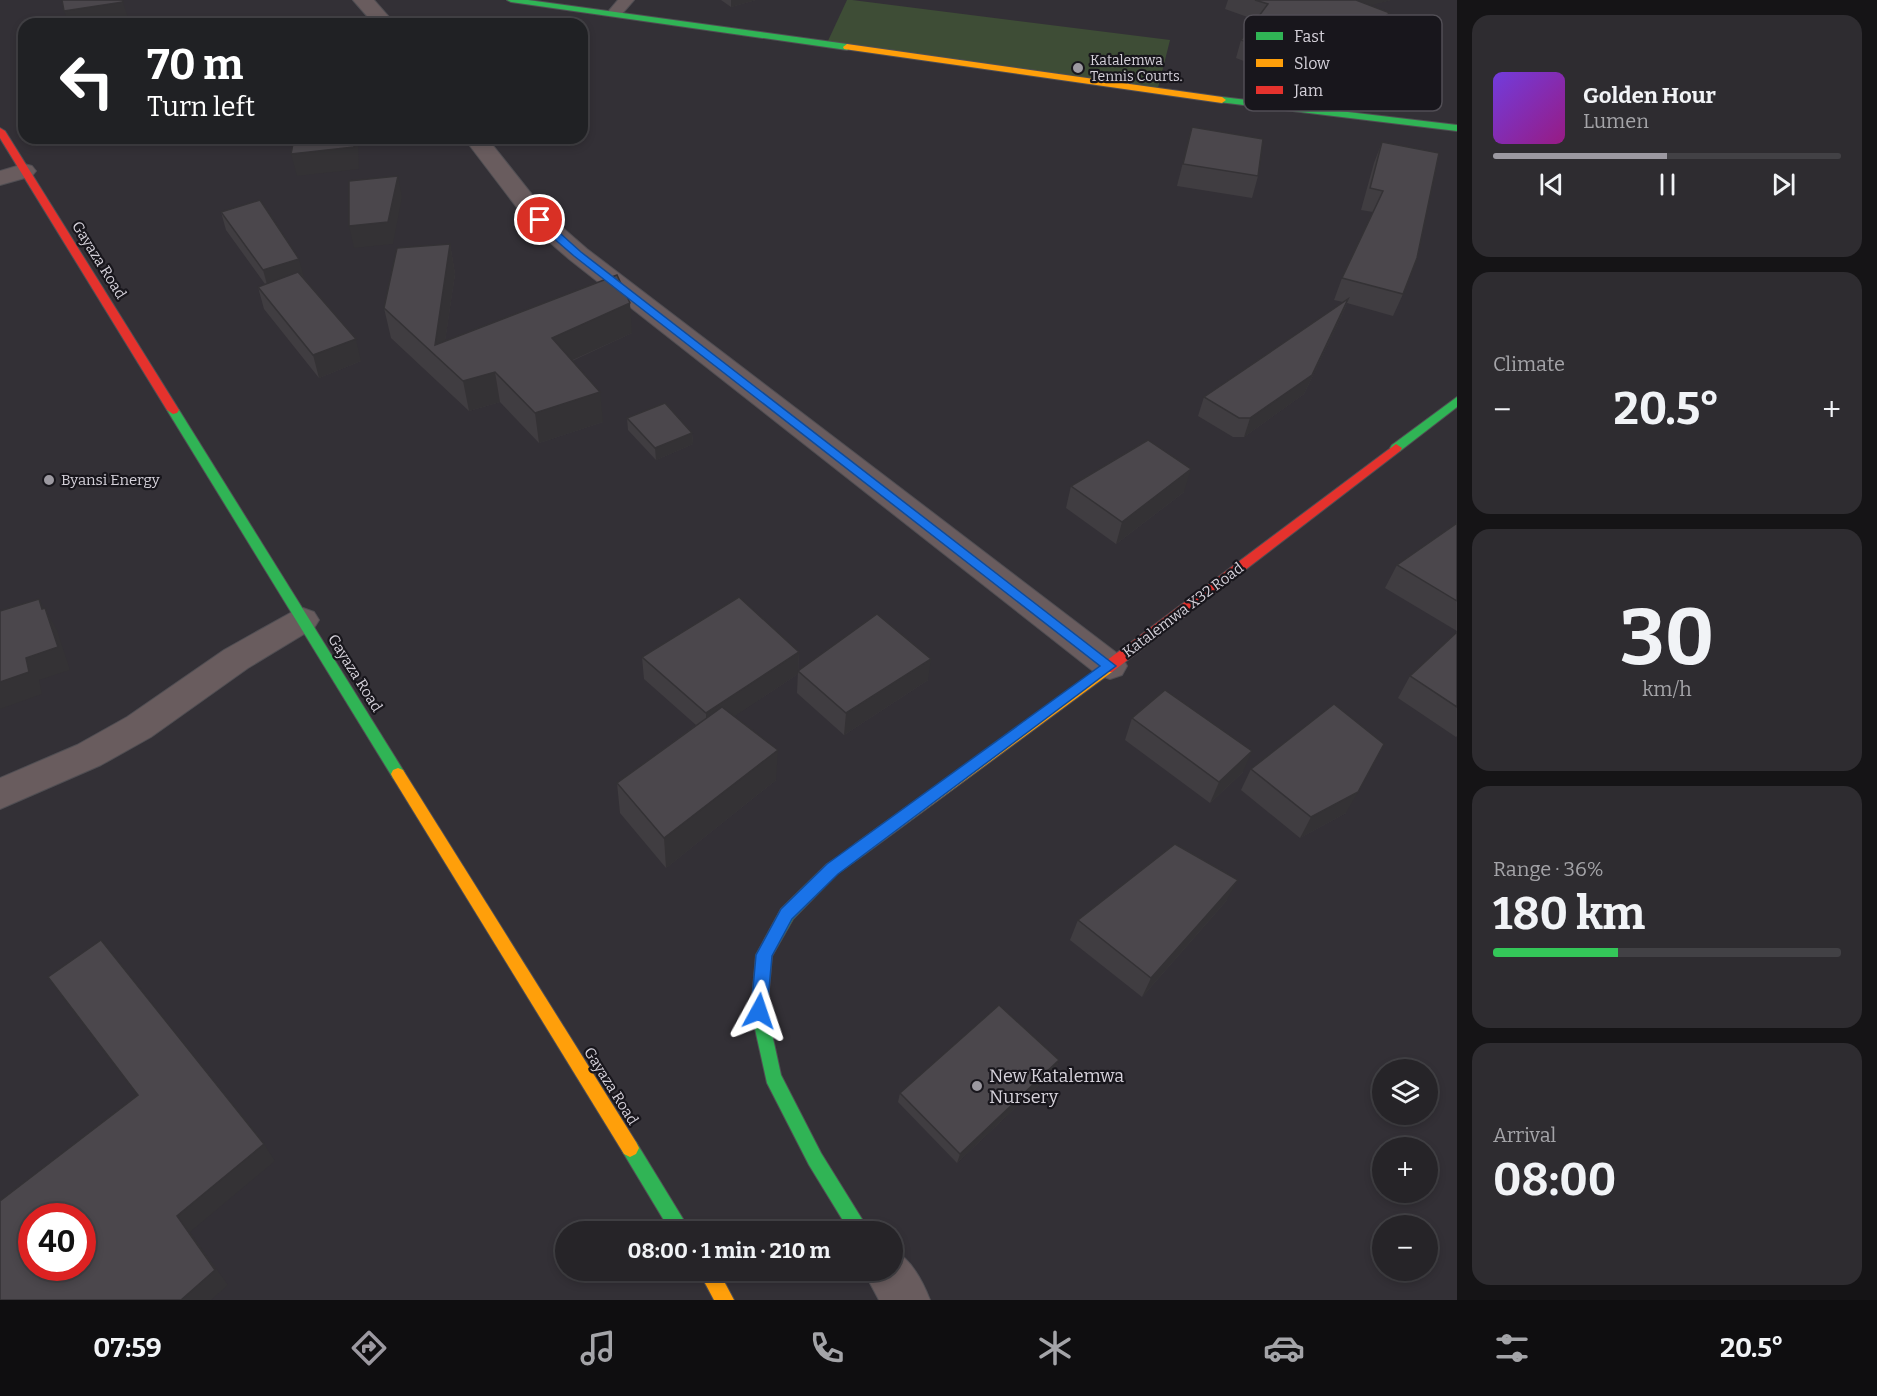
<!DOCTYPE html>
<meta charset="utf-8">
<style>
body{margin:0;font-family:Bitter,serif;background:#2e2c30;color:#f1f3f6;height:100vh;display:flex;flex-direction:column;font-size:22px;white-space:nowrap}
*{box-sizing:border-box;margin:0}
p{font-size:20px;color:#a4a4a8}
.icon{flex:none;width:33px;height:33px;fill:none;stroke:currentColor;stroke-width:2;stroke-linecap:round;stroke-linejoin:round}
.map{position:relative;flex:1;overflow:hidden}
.drawer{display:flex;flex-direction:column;gap:15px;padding:15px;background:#151416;width:420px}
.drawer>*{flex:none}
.banner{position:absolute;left:18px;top:18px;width:570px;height:126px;border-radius:18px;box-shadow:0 3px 9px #0003,0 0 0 2px #424145;background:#202124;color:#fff;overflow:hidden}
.fabs{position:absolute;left:1372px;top:1059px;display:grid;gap:12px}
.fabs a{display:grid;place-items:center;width:66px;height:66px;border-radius:50%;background:#262428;box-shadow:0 3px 9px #0003,0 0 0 2px #424145;font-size:30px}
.speed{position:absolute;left:18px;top:1203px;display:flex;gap:12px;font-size:30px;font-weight:700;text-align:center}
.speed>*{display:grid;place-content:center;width:78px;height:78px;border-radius:50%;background:#262428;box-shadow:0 3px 9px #0003,0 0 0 2px #424145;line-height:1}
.speed .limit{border:9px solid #d22;background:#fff;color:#111}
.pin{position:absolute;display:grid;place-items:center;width:51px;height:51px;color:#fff;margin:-26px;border:3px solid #fff;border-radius:50%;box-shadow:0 2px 6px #0007}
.me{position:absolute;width:66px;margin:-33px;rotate:5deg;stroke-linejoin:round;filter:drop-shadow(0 0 4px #0008)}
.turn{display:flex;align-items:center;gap:21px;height:126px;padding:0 30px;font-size:27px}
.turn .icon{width:78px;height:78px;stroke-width:2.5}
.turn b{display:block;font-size:42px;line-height:51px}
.big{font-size:45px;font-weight:700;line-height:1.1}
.drawer .tile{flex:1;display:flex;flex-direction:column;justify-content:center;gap:9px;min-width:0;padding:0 21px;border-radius:18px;background:#2e2c30}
.drawer .dial{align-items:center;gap:0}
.dial b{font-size:78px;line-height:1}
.song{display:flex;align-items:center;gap:18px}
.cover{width:72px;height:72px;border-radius:9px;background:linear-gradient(135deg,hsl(260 70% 55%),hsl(310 70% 35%))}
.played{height:6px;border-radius:3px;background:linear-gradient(90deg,#9c99a1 50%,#424145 50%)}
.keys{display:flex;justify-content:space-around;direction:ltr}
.heat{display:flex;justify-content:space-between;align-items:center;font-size:33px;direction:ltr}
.charge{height:9px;border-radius:4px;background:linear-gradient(90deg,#34c759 36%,#424145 0)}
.trip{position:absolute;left:555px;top:1221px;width:348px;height:60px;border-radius:30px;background:#262428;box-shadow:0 3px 9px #0003,0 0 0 2px #424145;font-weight:700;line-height:60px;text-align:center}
.menu{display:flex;height:96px;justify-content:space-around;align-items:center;background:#0f0e10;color:#a4a4a8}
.menu .icon{width:42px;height:42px}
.menu .selected{color:#9c99a1}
.menu b{font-size:27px;color:#f1f3f6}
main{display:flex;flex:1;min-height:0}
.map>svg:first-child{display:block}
</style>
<main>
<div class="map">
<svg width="1457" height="1300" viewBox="0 0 1457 1300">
<rect width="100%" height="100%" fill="#333036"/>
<!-- green -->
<path fill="#3e4d36" d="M847,0H852L1170,40L1157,92L827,43Z"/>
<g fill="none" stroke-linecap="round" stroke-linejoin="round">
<defs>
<path id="lane" d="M618,0H634L620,16H610L607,13Z"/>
<g id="street">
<path d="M353,0H374L395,24H374Z"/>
<path d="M464,138H487L549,216L587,249L1122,657L1127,666L1122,675L1110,679L1098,675L569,259L531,226Z"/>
<path d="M24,164L32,166L36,171L32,176L0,185V171Z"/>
<path d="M303,608L314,612L319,620L314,628L248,668L151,737L101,765L0,809V778L77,745L127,717L224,650L292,612Z"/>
<path d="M892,1250C911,1258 923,1282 930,1300H879L863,1270H892Z"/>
</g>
<g id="fast">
<path d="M507,0H528L847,44L851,47L847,50L511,2Z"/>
<path d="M1222,97L1457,125V131L1219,102V98Z"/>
<path d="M1457,397V407L1400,451H1392L1390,448L1392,445Z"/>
<path d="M173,406L179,410L403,770L405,774L403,778L398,780L393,778L167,410Z"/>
<path d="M860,843L865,844L868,849L865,854L837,874L793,919L772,956L767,1011L781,1075L821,1153L870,1232H850L809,1165L767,1083L751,1011L756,955L781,909L827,864Z"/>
<path d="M630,1139L636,1142L691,1232H671L624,1154L621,1148L624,1142Z"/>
</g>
<g id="slow">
<path d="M847,44L1222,97L1226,100L1222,103L844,49L843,47Z"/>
<path d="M1107,663L1112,664L1114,668L1112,672L865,854L860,855L855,854L852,849L855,844Z"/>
<path d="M398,768L403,770L636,1142L639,1148L636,1154L630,1157L624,1154L393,778L391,774L393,770Z"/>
<path d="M698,1270H718L734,1300H714Z"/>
</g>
<g id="jam">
<path d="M0,128L5,131L179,410L177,413L173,414L167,410L0,138Z"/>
<path d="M1396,444L1402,448L1400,451L1112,672H1102L1100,668L1102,664Z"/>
</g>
</defs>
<!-- lane casing -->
<use href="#lane" stroke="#504e53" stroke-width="2"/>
<!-- street casing -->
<use href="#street" stroke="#504e53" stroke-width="2"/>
<!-- fast casing -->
<use href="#fast" stroke="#504e53" stroke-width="2"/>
<!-- slow casing -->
<use href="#slow" stroke="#504e53" stroke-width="2"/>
<!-- jam casing -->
<use href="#jam" stroke="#504e53" stroke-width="2"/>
<!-- lane -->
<use href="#lane" fill="#695c5e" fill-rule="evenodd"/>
<!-- street -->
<use href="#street" fill="#695c5e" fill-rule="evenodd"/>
<!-- fast -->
<use href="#fast" fill="#30b455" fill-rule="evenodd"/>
<!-- slow -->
<use href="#slow" fill="#ff9f0a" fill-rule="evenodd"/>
<!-- jam -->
<use href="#jam" fill="#e5322d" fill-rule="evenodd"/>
</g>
<!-- wall -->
<g fill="#403d41">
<path d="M721,0H756L731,7Z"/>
<path d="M1228,0H1391L1370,5L1384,31L1313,78L1290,69L1280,75L1236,58L1241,40L1256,20L1225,9Z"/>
<path d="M1192,127L1258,176L1252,198L1177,186Z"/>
<path d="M1382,142L1403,294L1393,316L1347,303L1341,317L1304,394L1244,437H1233L1198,416L1204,397L1343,302L1334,300L1342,278L1373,212L1361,210L1374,163Z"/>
<path d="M221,212L304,277L303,278L361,361L319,378L264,309L258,287L265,284L226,230Z"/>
<path d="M450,244L455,274L445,341L632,333L572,361L603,422L539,443L500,402L469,411L391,338L384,308Z"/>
<path d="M627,418L692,433L693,444L656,460L628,430Z"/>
<path d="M1071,486L1184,492L1116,544L1066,508Z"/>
<path d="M1457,523V631L1385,588L1397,565Z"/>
<path d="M1457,632V736L1456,737L1398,698L1410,676Z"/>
<path d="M799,652L798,674L734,716L776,780L666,868L620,813L617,783L696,725L644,679L642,657Z"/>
<path d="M798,671L928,680L844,735L797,693Z"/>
<path d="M1132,718L1243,772L1210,803L1125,740Z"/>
<path d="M1251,769L1346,813L1300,838L1241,790Z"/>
<path d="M1227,900L1142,997L1070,940L1078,920Z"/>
<path d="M1059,1060L1055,1070L957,1163L898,1102L900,1093Z"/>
</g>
<!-- shaded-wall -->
<g fill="#343235">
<path d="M731,0H756L731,7Z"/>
<path d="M1343,0H1391L1339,14Z"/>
<path d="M123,2L130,24H69L64,11Z"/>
<path d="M1390,13L1384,31L1313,78L1319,60Z"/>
<path d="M1296,51L1290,69L1280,75L1285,57Z"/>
<path d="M354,138H358L359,169L297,176L291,154Z"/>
<path d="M398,176L402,197L393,244L354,248L349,226Z"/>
<path d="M450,244L455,274L442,362L435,345Z"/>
<path d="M299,259L304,277L268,288L263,270Z"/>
<path d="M1348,299L1341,317L1304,394L1244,437L1250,418Z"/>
<path d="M630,303L632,333L555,368L552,338Z"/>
<path d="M356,339L361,361L319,378L313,355Z"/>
<path d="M495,372L500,402L469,411L463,381Z"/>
<path d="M600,392L603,422L539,443L535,413Z"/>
<path d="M692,433L693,444L656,460L655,448Z"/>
<path d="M1191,469L1184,492L1116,544L1122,522Z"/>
<path d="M39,599L57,630L70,670L39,680L42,694L0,709V682L26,658L42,609Z"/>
<path d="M799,652L798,674L706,735V713Z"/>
<path d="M931,659L928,680L844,735L846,713Z"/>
<path d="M778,750L776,780L666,868L664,838Z"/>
<path d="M1252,751L1243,772L1210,803L1219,782Z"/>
<path d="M1358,792L1346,813L1300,838L1311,817Z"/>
<path d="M1238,880L1227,900L1142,997L1151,978Z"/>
<path d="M1059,1060L1055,1070L957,1163L960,1154Z"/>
<path d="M264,1144L275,1161L190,1232L228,1285L211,1300H181L177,1216Z"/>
</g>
<!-- building -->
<g fill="#4b474c" stroke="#343235" stroke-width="1.5" fill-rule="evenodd">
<path d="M62,0H122L123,2L64,11Z"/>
<path d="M1255,0H1356L1390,13L1319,60L1296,51L1285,57L1241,40L1268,4Z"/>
<path d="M1192,127L1263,139L1258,176L1183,164Z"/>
<path d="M294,138H354V147L291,154Z"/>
<path d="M1382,142L1439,153L1417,258L1403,294L1342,278L1383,191L1370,188Z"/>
<path d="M398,176L388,222L349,226V181Z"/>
<path d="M260,200L299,259L263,270L221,212Z"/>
<path d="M450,244L435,345L617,275L630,303L552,338L600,392L535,413L495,372L463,381L384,308L397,248Z"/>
<path d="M298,272L356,339L313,355L258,287Z"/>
<path d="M1348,299L1312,375L1250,418H1239L1204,397Z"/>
<path d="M665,403L692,433L655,448L627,418Z"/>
<path d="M1148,440L1191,469L1122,522L1071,486Z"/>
<path d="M1457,523V601L1397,565Z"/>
<path d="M739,597L799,652L706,713L642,657Z"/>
<path d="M39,599L42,609L45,608L58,647L26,658L29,672L0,682V611Z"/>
<path d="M877,614L931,659L846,713L798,671Z"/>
<path d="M1457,632V707L1410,676Z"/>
<path d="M1165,690L1252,751L1219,782L1132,718Z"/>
<path d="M1334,704L1384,744L1358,792L1311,817L1251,769Z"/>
<path d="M722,707L778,750L664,838L617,783Z"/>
<path d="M1175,844L1238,880L1151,978L1078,920Z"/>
<path d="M101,940L264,1144L177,1216L215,1270L181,1300H0V1201L138,1095L48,977ZM32,1216H82V1268H32Z"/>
<path d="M999,1005L1059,1060L960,1154L900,1093Z"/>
</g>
<!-- route -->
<path fill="#1a73e8" stroke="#114b97" stroke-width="1.5" d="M536,218H543L581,252L1116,666L838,874L792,919L772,956L767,1011L765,1016L759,1018L753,1016L751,1011L756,955L781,909L827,864L1100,666L574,256L536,223Z"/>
<!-- markers -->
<g fill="#9c99a1" stroke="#18161c" stroke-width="2">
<circle cx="1078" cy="68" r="6"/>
<circle cx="49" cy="480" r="6"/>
<circle cx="977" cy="1086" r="6"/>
</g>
<g text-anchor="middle" stroke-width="4.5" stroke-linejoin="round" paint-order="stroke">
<!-- far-poi labels -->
<g font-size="14" fill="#d5d1da" stroke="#18161c" text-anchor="start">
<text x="1090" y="65">Katalemwa<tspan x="1090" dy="16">Tennis Courts.</tspan></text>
</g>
<!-- street labels -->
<g font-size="15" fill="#d5d1da" stroke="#18161c">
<text transform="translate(99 260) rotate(58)" y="5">Gayaza Road</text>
<text transform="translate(1183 610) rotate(-37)" y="5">Katalemwa X32 Road</text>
<text transform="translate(355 673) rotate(58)" y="5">Gayaza Road</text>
<text transform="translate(611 1086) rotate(58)" y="5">Gayaza Road</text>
</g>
<!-- poi labels -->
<g font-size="15" fill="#d5d1da" stroke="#18161c" text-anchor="start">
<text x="61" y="485">Byansi Energy</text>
</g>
<!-- near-poi labels -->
<g font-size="18" fill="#d5d1da" stroke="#18161c" text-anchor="start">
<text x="989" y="1082">New Katalemwa<tspan x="989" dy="21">Nursery</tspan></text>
</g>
</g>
<!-- legend -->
<rect x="1244" y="15" width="198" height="96" rx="9" fill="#18161c" stroke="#514e55" stroke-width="1.5"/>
<rect x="1256" y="32" width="27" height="8" fill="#30b455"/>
<rect x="1256" y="59" width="27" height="8" fill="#ff9f0a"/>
<rect x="1256" y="86" width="27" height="8" fill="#e5322d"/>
<g font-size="16" fill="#d5d1da">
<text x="1294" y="42">Fast</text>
<text x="1294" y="69">Slow</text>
<text x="1294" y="96">Jam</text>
</g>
</svg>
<div class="fabs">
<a><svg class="icon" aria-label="layers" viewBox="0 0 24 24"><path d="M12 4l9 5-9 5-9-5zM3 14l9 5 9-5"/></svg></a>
<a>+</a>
<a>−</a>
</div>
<div class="speed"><div class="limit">40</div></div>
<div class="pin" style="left:540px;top:220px;background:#d93025"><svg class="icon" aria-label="arrive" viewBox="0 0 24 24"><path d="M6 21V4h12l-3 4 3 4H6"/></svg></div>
<svg class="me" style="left:759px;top:1011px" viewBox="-20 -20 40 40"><path d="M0-17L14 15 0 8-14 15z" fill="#1a73e8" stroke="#fff" stroke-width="4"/></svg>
<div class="trip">08:00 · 1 min · 210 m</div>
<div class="banner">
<div class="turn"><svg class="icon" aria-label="left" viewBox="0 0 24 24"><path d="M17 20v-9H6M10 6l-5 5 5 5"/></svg><div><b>70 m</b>Turn left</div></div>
</div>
</div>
<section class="drawer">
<div class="tile">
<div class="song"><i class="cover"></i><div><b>Golden Hour</b><p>Lumen</p></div></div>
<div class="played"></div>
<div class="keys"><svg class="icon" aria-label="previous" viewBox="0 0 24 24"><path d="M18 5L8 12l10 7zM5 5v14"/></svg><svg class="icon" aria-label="pause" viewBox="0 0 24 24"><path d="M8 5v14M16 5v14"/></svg><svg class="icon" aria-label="next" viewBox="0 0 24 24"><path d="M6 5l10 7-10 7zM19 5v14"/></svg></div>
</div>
<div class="tile"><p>Climate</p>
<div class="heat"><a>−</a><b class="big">20.5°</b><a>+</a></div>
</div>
<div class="tile dial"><b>30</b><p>km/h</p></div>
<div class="tile"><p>Range · 36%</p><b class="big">180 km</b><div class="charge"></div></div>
<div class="tile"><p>Arrival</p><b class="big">08:00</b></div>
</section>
</main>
<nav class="menu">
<b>07:59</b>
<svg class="icon selected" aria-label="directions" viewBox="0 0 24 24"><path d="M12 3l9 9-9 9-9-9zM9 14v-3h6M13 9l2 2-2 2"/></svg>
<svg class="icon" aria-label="music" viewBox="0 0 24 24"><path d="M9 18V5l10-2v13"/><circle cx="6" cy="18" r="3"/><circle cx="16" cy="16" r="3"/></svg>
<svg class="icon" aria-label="phone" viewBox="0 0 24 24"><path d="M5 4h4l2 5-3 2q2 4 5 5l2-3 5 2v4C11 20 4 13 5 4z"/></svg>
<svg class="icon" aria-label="climate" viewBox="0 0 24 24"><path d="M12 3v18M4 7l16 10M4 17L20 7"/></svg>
<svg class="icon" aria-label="car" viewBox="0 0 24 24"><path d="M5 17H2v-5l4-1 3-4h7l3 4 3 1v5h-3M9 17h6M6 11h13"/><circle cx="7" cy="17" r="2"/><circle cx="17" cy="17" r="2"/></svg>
<svg class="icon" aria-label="filters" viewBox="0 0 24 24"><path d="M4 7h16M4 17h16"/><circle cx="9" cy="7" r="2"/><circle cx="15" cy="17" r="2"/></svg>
<b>20.5°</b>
</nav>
